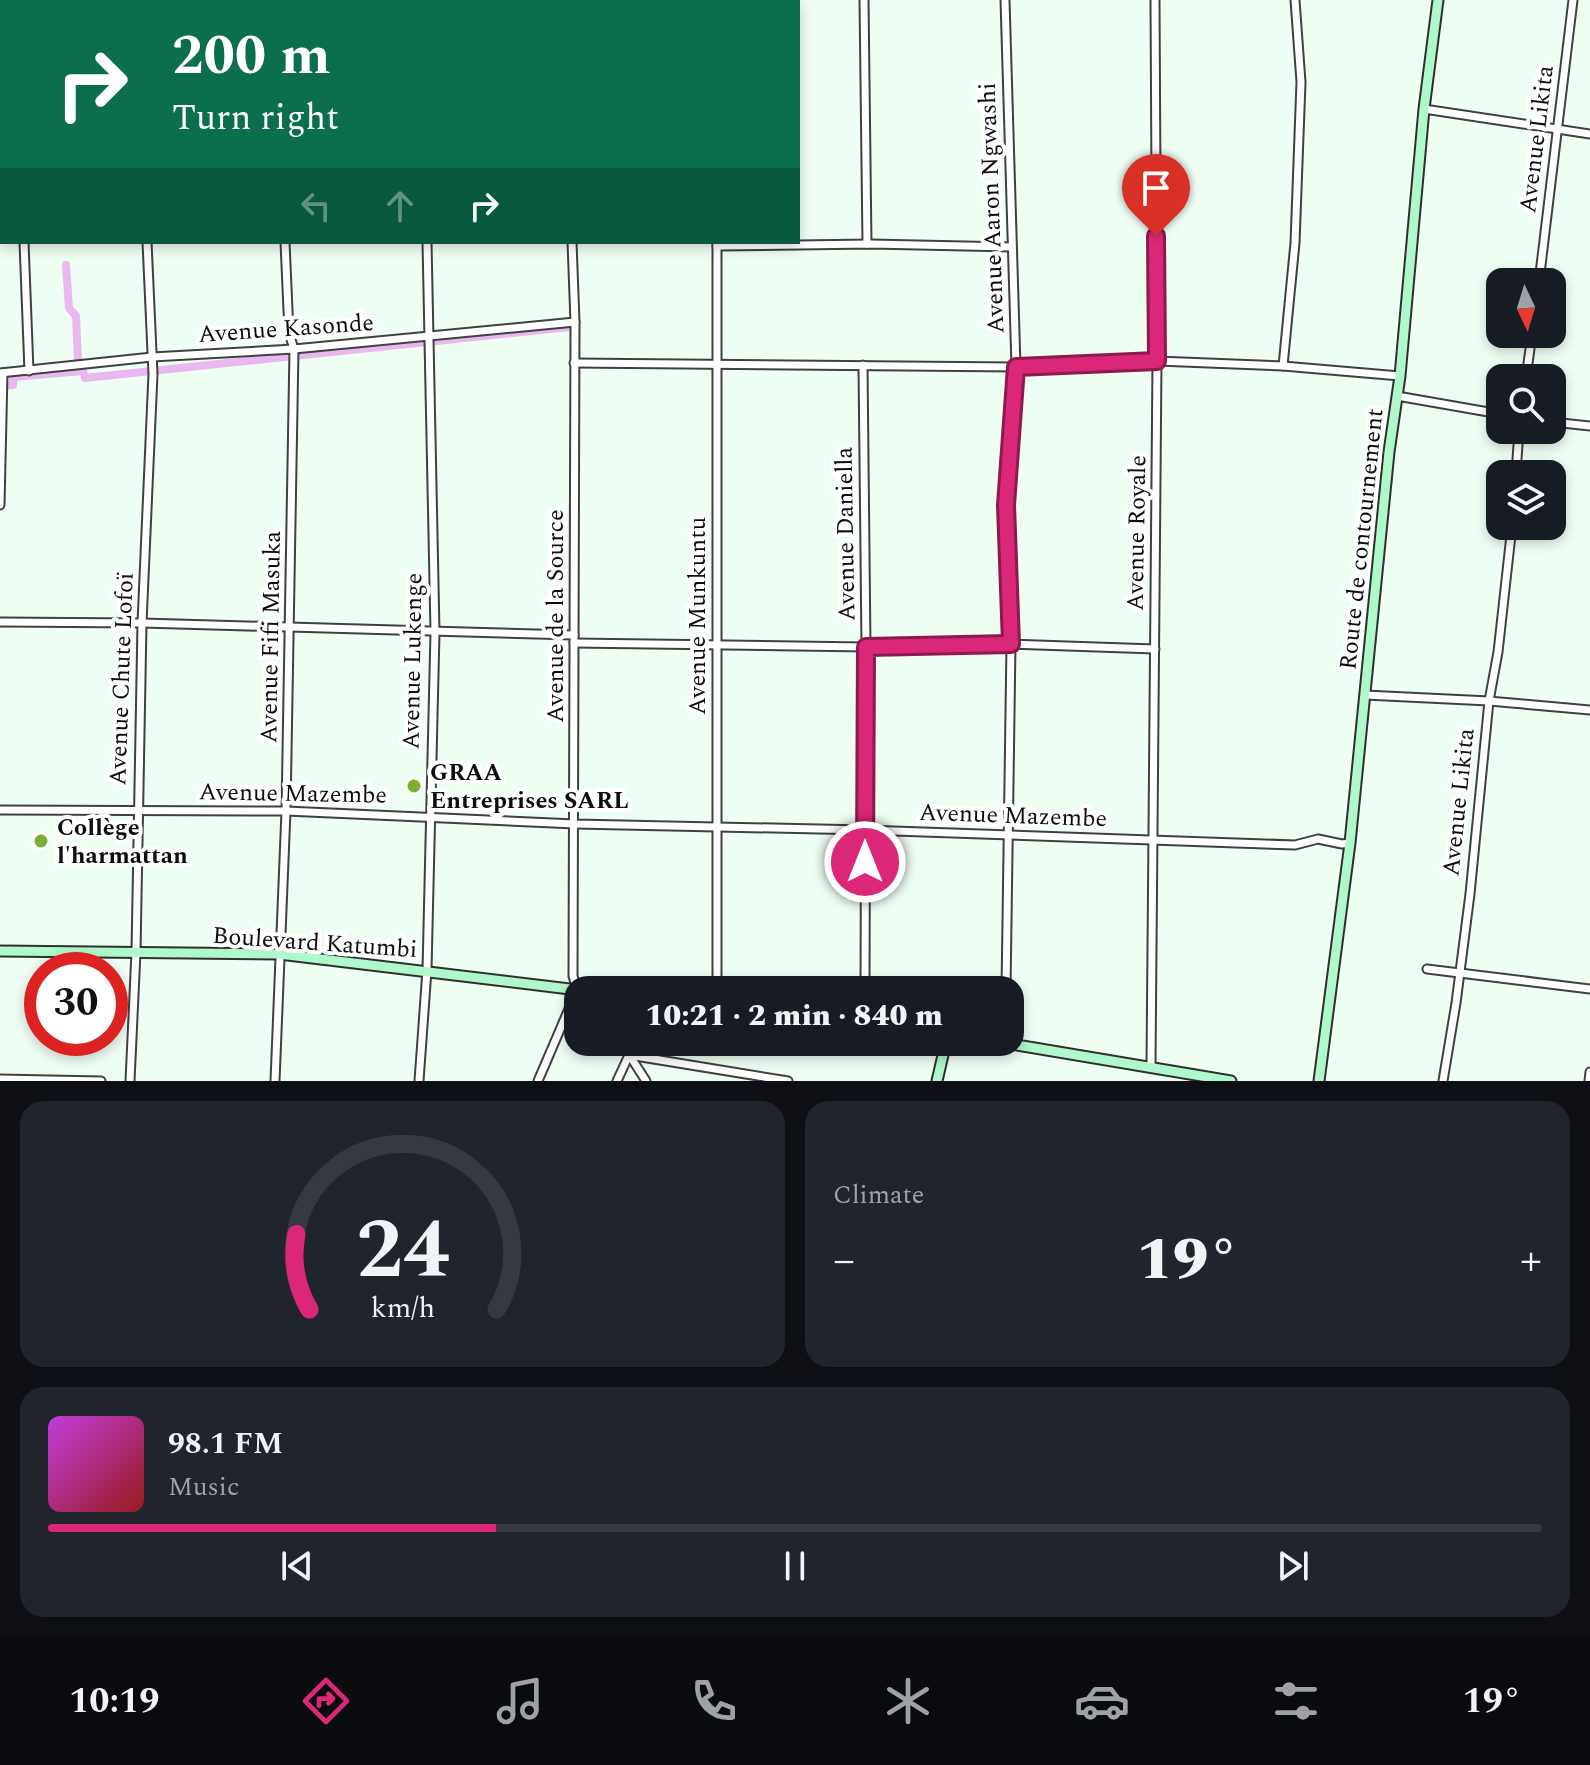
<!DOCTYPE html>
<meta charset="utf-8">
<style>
body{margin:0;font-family:Spectral,serif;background:#20242c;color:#f1f3f6;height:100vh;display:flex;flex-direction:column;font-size:30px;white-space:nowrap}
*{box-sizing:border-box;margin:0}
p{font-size:26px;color:#9ea1a6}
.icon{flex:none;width:44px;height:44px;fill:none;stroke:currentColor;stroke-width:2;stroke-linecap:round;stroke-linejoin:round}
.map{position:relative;height:1081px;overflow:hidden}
.panel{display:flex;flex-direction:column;gap:20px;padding:20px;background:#0d0f14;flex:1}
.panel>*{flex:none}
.guide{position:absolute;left:0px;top:0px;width:800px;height:244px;box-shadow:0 4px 12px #0003;background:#0b6e4f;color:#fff;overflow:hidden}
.needle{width:52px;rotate:176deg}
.controls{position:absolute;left:1486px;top:268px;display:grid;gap:16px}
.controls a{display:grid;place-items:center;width:80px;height:80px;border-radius:16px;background:#171b24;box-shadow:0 4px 12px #0003;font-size:40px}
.speed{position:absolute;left:24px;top:952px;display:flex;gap:16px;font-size:40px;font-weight:700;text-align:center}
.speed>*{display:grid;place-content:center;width:104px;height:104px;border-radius:50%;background:#171b24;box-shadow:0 4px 12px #0003;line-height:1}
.speed .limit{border:12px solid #d22;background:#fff;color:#111}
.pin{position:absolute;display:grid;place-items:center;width:68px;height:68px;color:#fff;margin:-82px -34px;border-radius:50% 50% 50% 0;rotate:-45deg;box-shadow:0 0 8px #0007}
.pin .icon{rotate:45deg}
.me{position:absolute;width:88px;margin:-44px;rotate:0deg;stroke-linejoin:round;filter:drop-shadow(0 0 6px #0008)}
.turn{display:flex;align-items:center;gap:28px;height:168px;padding:0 40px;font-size:36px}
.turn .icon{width:104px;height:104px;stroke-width:2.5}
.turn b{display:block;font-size:56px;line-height:68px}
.lanes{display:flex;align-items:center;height:76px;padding:0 40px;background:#0003;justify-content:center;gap:40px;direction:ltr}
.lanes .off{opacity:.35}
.big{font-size:60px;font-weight:800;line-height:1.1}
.panel .card{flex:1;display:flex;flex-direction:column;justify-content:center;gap:12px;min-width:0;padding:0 28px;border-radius:24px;background:#20242c}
.panel .dial{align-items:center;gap:0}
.dial svg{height:208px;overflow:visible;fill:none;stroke:#363941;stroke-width:7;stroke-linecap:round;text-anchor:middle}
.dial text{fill:#f1f3f6;stroke:none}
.song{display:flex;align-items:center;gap:24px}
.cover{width:96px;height:96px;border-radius:12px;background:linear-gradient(135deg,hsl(290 70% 55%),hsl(0 70% 35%))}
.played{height:8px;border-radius:4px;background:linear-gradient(90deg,#db2777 30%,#363941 30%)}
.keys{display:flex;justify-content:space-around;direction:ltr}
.heat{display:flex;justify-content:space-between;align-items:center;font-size:44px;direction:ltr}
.panel .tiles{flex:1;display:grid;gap:20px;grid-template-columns:1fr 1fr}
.card:last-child{grid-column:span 2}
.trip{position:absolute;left:564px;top:976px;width:460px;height:80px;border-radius:24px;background:#171b24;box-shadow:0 4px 12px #0003;font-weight:800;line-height:80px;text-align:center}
.dock{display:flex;height:128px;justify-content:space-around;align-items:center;background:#090b0e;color:#9ea1a6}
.dock .icon{width:56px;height:56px}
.dock .current{color:#db2777}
.dock b{font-size:36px;color:#f1f3f6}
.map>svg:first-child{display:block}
</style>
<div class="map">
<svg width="1590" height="1081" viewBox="0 0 1590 1081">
<rect width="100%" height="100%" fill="#effef3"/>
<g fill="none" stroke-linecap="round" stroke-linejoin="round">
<!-- canal -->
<g stroke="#e9b8f1" stroke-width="8">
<path d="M0,216L2,215"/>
<path d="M66,265L69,308L76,316L78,362L82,371"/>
<path d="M0,386L13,385V377L83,371L85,378L570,327"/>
</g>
<defs>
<g id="street">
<path d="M20,0L21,2"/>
<path d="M146,0V2"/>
<path d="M283,0V2"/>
<path d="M418,0V2"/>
<path d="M715,0V2"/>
<path d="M864,0L867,244"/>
<path d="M1005,0L1016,367L1006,505L1011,644L1006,990"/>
<path d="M570,2V0"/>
<path d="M0,39H2"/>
<path d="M1424,109L1590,134"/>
<path d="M24,242L29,371"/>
<path d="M572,242L575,322L573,976L577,990"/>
<path d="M717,242V990"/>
<path d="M717,246L871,244L1012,247"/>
<path d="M1539,282L1573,0"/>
<path d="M574,363L1016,367L1157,361L1283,366L1400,376"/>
<path d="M863,365L866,647L865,990"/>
<path d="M1283,366L1295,243L1301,82L1295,0"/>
<path d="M0,373L152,357L294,349L575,322"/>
<path d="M1526,378L1532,334"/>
<path d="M1397,396L1500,414"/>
<path d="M1552,422L1590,426"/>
<path d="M1516,474L1519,430"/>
<path d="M0,505L3,373"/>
<path d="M0,622L142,623L574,635"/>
<path d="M574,643L866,647L1011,644L1155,649"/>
<path d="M1365,695L1489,701L1590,710"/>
<path d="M0,810L286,811L575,824L865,830L1295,845L1318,839L1342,844L1350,843"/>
<path d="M1427,969L1590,989"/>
<path d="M621,1042L646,1081"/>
<path d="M1151,1066L1157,361L1155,0"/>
<path d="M0,1079L101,1081"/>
<path d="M130,1081L136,952L142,623L153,374L147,242"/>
<path d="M275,1081L286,811L294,349L289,333L285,242"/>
<path d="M419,1081L427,970L435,632L427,242"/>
<path d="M538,1081L577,990"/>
<path d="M617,1081L629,1055L788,1081"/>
<path d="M1443,1081L1456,1003L1470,894L1489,701L1498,652L1512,526"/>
<path d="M1589,1081L1590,1072"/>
</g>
<g id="secondary">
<path d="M0,951L279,954L578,990"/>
<path d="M999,1042L1231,1081"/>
<path d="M937,1081L946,1042"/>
<path d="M1319,1081L1350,843L1389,452L1400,376L1424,109L1438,0"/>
</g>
</defs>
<!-- street casing -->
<use href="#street" stroke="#404040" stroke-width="11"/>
<!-- secondary casing -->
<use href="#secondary" stroke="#2f2f2f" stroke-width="13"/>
<!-- street -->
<use href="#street" stroke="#fff" stroke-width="7"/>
<!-- secondary -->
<use href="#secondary" stroke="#aff8cb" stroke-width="9"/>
</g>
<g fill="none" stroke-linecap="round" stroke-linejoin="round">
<defs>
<path id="route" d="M865,862L866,647L1011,644L1006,505L1016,367L1157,361L1156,236"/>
</defs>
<!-- route casing -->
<use href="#route" stroke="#8e194d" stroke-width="20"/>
<!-- route -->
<use href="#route" stroke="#db2777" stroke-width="14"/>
</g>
<!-- markers -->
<g fill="#78b131" stroke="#fff" stroke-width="3">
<circle cx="414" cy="786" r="8"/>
<circle cx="41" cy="841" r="8"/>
</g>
<g text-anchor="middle" stroke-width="8" stroke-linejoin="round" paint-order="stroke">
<!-- street labels -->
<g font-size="24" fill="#0d0d0d" stroke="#fff">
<text transform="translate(1536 139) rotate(-83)" y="8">Avenue Likita</text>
<text transform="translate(991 208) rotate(-92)" y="8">Avenue Aaron Ngwashi</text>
<text transform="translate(286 328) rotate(-4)" y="8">Avenue Kasonde</text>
<text transform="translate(1136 533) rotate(-89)" y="8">Avenue Royale</text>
<text transform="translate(845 534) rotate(-91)" y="8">Avenue Daniella</text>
<text transform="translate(1361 539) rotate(-84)" y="8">Route de contournement</text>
<text transform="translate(555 616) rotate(-90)" y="8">Avenue de la Source</text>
<text transform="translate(697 616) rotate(-90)" y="8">Avenue Munkuntu</text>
<text transform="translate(270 637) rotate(-89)" y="8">Avenue Fifi Masuka</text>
<text transform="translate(412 661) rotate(-89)" y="8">Avenue Lukenge</text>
<text transform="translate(121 679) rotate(-88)" y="8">Avenue Chute Lofoï</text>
<text transform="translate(293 793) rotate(1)" y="8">Avenue Mazembe</text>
<text transform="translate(1458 802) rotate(-84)" y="8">Avenue Likita</text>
<text transform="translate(1013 815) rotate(2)" y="8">Avenue Mazembe</text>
<text transform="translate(315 942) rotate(4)" y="8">Boulevard Katumbi</text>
</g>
<!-- poi labels -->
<g font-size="24" font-weight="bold" fill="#0d0d0d" stroke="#fff" text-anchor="start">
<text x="430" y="780">GRAA<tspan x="430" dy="28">Entreprises SARL</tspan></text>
<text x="57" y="835">Collège<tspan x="57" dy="28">l'harmattan</tspan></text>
</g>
</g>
</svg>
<div class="controls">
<a><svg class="needle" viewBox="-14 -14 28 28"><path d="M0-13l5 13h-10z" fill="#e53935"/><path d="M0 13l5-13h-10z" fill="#9ea1a6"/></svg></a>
<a><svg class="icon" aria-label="search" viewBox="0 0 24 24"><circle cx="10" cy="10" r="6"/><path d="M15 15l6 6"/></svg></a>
<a><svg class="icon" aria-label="layers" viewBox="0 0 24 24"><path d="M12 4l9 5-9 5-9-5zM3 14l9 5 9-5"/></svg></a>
</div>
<div class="speed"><div class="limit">30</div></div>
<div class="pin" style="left:1156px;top:236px;background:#d93025"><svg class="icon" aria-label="arrive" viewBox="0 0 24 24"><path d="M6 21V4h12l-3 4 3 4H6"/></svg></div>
<svg class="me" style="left:865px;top:862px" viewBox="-20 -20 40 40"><circle r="17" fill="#db2777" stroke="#fff" stroke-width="3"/><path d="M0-11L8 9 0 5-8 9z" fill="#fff"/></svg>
<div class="trip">10:21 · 2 min · 840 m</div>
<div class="guide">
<div class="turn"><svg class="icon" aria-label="right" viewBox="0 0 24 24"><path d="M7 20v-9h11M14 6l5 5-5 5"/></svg><div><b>200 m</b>Turn right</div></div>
<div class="lanes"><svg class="icon off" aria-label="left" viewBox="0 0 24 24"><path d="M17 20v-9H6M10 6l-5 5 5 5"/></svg><svg class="icon off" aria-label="ahead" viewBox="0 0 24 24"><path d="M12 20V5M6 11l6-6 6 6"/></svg><svg class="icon" aria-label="right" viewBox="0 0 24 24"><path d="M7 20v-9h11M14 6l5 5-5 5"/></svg></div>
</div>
</div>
<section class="panel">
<div class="tiles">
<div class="card dial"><svg viewBox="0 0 100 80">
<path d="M14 69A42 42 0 1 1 86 69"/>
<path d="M14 69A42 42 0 0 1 9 40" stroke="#db2777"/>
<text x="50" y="56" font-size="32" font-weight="700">24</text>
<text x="50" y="72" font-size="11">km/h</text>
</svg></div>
<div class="card"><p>Climate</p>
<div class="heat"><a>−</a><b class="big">19°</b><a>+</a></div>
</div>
<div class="card">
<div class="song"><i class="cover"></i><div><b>98.1 FM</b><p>Music</p></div></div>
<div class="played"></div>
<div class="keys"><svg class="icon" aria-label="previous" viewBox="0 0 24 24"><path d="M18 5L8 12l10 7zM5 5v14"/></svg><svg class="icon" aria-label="pause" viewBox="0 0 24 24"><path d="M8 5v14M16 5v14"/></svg><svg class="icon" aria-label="next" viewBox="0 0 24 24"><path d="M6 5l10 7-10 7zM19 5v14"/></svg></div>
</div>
</div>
</section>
<nav class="dock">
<b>10:19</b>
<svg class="icon current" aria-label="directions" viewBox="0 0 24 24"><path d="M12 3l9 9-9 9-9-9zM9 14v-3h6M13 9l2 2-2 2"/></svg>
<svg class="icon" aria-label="music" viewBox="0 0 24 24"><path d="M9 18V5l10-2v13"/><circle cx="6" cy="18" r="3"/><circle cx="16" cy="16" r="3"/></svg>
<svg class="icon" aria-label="phone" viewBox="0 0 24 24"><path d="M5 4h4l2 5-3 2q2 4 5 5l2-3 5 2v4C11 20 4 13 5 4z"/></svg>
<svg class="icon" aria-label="climate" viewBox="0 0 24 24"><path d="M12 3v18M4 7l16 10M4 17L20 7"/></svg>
<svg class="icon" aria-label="car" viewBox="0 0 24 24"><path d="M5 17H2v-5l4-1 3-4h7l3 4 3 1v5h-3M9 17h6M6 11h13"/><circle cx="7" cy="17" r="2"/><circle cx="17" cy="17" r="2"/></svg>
<svg class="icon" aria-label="filters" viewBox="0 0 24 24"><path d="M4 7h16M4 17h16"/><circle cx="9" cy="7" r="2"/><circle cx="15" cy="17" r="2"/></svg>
<b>19°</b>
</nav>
